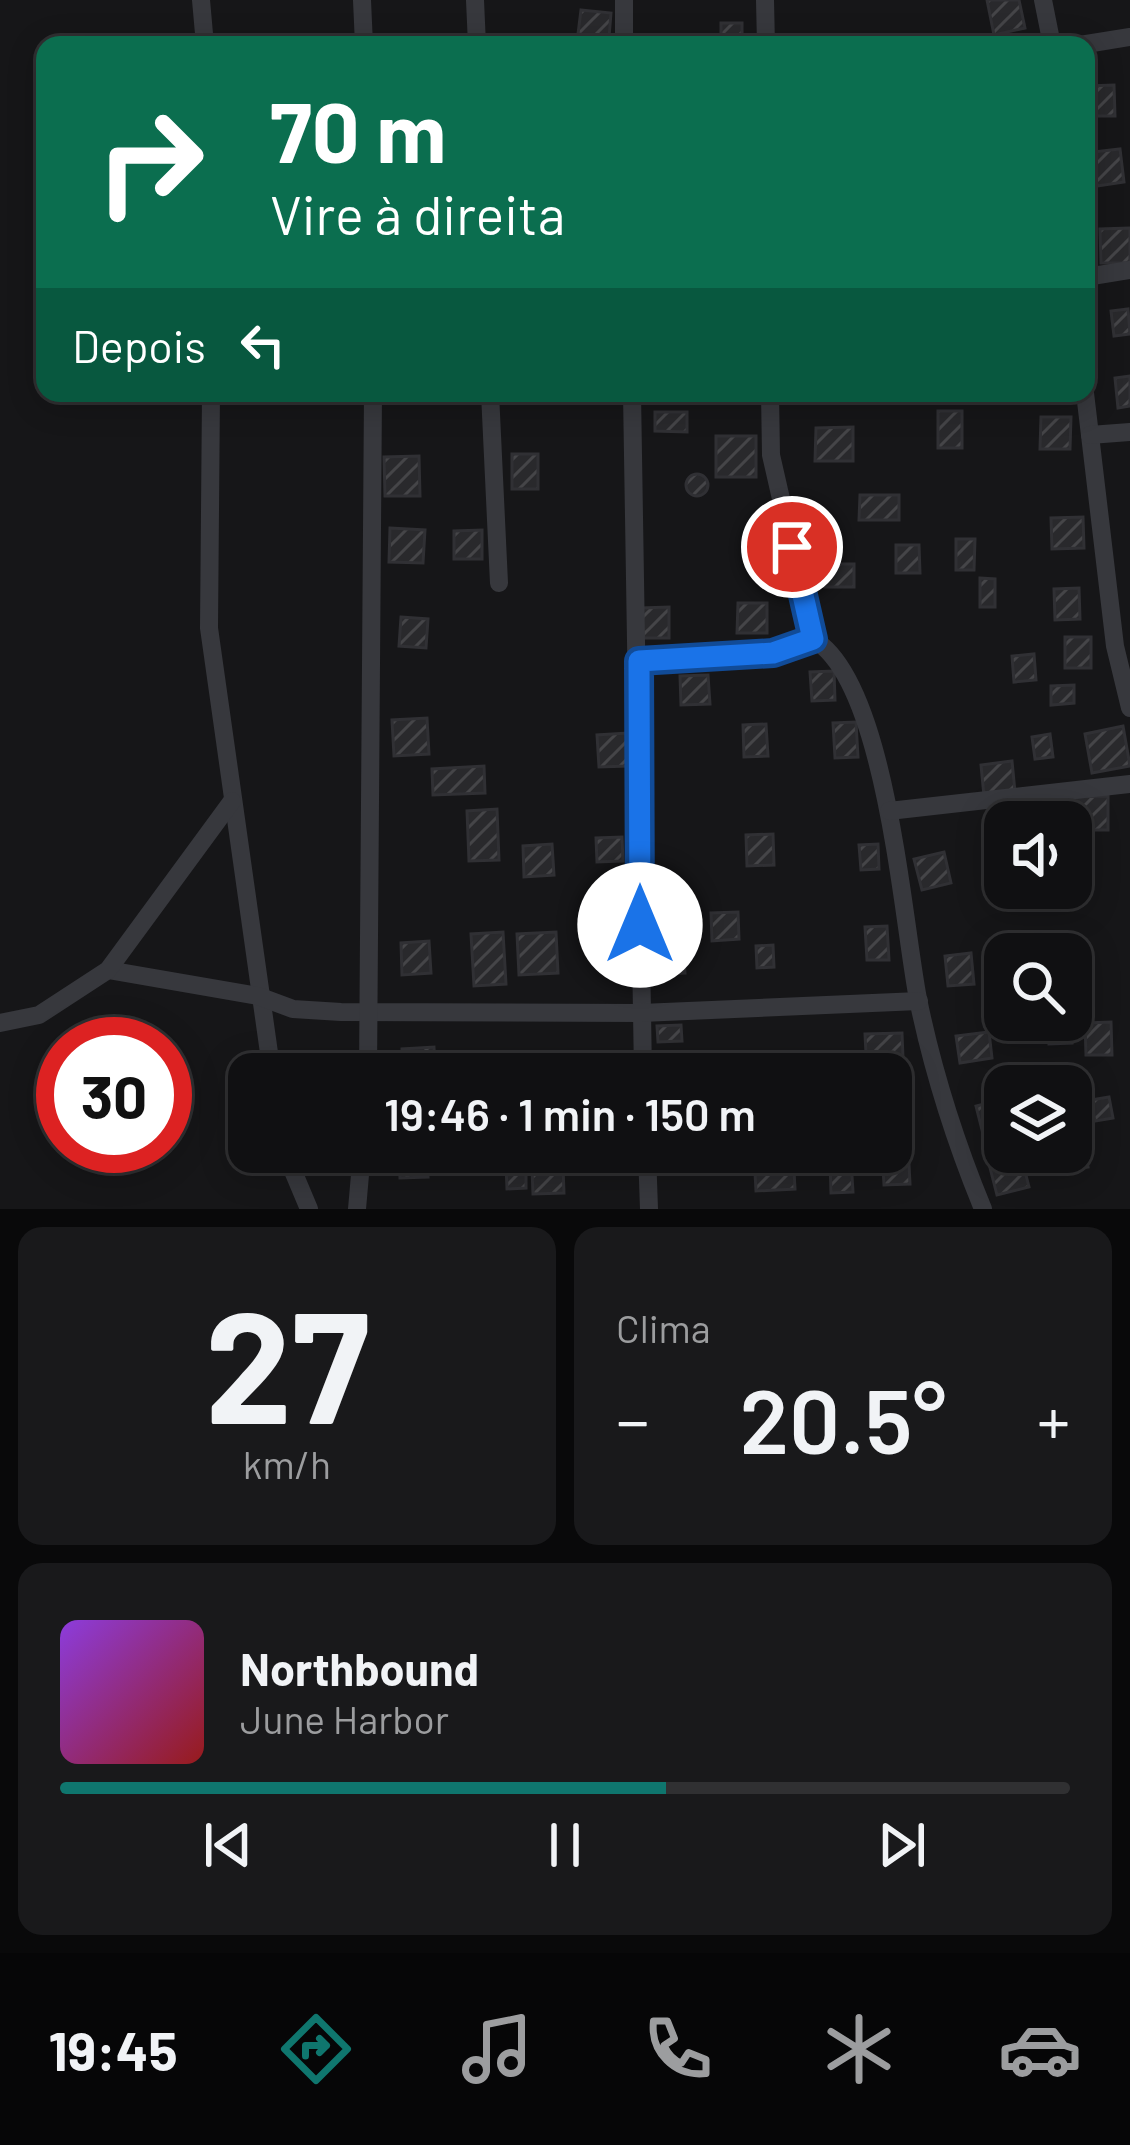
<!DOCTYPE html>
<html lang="pt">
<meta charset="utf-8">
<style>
body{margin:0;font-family:Barlow,sans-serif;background:#19191b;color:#f1f3f6;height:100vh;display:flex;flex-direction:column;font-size:45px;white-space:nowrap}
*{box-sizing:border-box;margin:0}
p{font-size:39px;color:#9c9d9f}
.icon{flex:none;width:66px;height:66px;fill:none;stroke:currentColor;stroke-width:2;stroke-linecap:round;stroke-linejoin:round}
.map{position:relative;height:1209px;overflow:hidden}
.sheet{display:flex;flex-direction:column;gap:18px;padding:18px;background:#09090a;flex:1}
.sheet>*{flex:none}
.top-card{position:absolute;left:36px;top:36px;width:1059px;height:366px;border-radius:24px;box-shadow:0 6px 30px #0003,0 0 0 3px #303032;background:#0b6e4f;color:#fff;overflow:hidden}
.buttons{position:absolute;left:984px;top:801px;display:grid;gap:24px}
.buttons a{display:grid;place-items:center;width:108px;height:108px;border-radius:24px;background:#101012;box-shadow:0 6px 30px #0003,0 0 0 3px #303032;font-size:60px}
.speed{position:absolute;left:36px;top:1017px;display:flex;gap:24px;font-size:60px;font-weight:700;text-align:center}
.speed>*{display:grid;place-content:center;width:156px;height:156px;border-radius:50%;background:#101012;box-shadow:0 6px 30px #0003,0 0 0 3px #303032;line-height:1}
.speed .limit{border:18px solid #d22;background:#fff;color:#111}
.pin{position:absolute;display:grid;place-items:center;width:102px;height:102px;color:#fff;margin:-51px;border:6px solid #fff;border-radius:50%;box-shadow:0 3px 12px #0007}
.me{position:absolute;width:132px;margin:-66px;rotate:0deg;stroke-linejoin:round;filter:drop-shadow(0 0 9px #0008)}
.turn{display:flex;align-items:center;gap:42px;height:252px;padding:0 36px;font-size:54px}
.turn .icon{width:156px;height:156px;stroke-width:2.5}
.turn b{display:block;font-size:84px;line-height:102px}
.then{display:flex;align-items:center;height:114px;padding:0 36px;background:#0003;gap:24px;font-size:45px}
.big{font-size:90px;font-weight:600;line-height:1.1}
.sheet .tile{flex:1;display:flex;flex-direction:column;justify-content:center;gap:18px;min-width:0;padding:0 42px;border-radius:24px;background:#19191b}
.sheet .dial{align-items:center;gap:0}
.dial b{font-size:156px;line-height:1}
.song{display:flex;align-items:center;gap:36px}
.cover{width:144px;height:144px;border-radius:18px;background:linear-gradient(135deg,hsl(270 70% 55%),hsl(0 70% 35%))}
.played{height:12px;border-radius:6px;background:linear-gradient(90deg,#0f766e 60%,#303032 60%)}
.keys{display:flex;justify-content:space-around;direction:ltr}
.heat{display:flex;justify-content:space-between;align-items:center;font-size:66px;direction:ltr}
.sheet .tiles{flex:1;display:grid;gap:18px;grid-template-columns:1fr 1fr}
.tile:last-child{grid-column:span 2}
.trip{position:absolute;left:228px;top:1053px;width:684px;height:120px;border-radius:24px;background:#101012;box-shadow:0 6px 30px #0003,0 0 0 3px #303032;font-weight:600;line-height:120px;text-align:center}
.dock{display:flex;height:192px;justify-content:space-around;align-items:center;background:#060607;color:#9c9d9f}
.dock .icon{width:84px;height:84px}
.dock .active{color:#0f766e}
.dock b{font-size:54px;color:#f1f3f6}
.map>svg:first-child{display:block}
</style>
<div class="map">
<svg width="1130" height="1209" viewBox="0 0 1130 1209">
<defs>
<pattern id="building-hatch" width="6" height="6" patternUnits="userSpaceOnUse" patternTransform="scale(3)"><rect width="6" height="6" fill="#29292c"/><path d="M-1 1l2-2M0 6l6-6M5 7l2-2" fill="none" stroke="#454548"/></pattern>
</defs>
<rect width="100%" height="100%" fill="#161618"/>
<!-- building -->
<g fill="url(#building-hatch)" stroke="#303034" stroke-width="3">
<path d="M987,0H1019L1025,28L994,35Z"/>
<path d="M581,10L611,13L609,37L578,34Z"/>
<path d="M721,23H742V43L721,44Z"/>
<path d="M1114,85L1115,116H1086V86Z"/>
<path d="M1120,149L1124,182L1097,186L1093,152Z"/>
<path d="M1130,228V263H1101L1100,229Z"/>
<path d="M1128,309L1130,334L1114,336L1111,311Z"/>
<path d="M1130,376V406L1118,408L1115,378Z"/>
<rect x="938" y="411" width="24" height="37"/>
<path d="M655,412H687V432L655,431Z"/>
<path d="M1041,417H1071L1070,449H1040Z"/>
<path d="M853,427V461H815L816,428Z"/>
<rect x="716" y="436" width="40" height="41"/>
<rect x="512" y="454" width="26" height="35"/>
<path d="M419,456L420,496H385L384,457Z"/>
<circle cx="697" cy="485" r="11"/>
<path d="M860,495H899V520H859Z"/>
<path d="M1083,517L1084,548L1052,549L1051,518Z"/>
<path d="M390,528L425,530L423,563L389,562Z"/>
<path d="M482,530V559H454V531Z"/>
<path d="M956,539H975L974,570H956Z"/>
<path d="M896,545H919L920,573H896Z"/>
<rect x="825" y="564" width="29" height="23"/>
<path d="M980,578L995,579V607H980Z"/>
<path d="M1079,588L1080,619L1055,620L1054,589Z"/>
<path d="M738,603H767V633H737Z"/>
<path d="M669,607V638H641V608Z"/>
<path d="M401,617L428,619L426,648L399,646Z"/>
<rect x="1065" y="637" width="26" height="31"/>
<path d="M1034,654L1036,680L1014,682L1012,656Z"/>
<path d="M834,671L835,700L812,701L810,672Z"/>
<path d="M708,675L710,704L681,705L680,676Z"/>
<path d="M1074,685V703L1051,705V686Z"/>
<path d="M427,718L429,754L394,756L392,720Z"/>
<path d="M856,722L858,757L835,758L833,723Z"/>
<path d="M766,724L768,756L744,757L743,725Z"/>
<path d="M1123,726L1130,766L1092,773L1085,734Z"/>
<path d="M627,733L628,766L599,767L597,735Z"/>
<path d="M1050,734L1053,757L1035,759L1032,737Z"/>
<path d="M1012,761L1015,792L984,796L981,765Z"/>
<path d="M484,766L485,793L433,795L432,769Z"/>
<path d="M1108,796V830H1072L1071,797Z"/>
<path d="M497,809L499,860L469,861L467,811Z"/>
<path d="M773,834L774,865L747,866L746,835Z"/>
<path d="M622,837L623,861L597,862L596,838Z"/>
<path d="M552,844L554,875L524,877L523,846Z"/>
<path d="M878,844L879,869L861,870L859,845Z"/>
<path d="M944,852L951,883L922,890L914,859Z"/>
<path d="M738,912L739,939L712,941L711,913Z"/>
<path d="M887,926L889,960H867L865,927Z"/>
<path d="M503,932L506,984L474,986L471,934Z"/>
<path d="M556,932L558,973L519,975L517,934Z"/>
<path d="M429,941L431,973L402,975L401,943Z"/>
<path d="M683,942L685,973L657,974L655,943Z"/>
<path d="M773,945L774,967L757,968L756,946Z"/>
<path d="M971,953L974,984L948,986L945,956Z"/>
<path d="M1071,1011L1072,1043L1049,1044L1048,1020H1071Z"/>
<path d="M1111,1022L1112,1055H1086L1085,1023Z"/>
<path d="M681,1025L682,1041L658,1042L657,1026Z"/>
<path d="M989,1032L992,1058L960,1063L956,1036Z"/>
<path d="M902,1033L904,1083H891V1074H867L865,1034Z"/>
<path d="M434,1047L435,1074H403L402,1049Z"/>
<path d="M630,1060L631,1074H604L603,1061Z"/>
<path d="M1109,1097L1113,1118L1095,1121L1091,1100Z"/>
<path d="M1004,1099L1005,1129L983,1134L976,1106Z"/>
<path d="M1083,1137L1088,1167L1061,1171L1059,1152H1071V1139Z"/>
<path d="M908,1144L910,1184L884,1185L882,1152Z"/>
<path d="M1005,1151L1020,1152L1029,1187L997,1195L987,1156Z"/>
<path d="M399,1152H427L428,1177L400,1178Z"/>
<path d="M793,1152L795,1189L756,1191L754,1154Z"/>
<path d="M851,1159L853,1192L831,1193L830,1160Z"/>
<path d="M526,1164V1188L507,1189L506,1165Z"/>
<path d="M563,1167L564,1193L533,1194L532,1169Z"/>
</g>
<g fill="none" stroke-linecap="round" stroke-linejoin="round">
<!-- minor -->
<g stroke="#37383d" stroke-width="18">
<path d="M201,0L205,45"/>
<path d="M362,0L364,45"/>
<path d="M475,0L477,45"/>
<path d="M624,0V45"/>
<path d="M765,0L766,45"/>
<path d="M1043,0L1052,45"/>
<path d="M1080,45L1130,37"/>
<path d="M1086,277L1130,270"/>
<path d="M211,393L209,628L272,1074"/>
<path d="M490,393L499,583"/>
<path d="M632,393L643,1074"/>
<path d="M770,393L771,455L813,639C886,681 902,916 918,999C933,1072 955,1141 983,1209"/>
<path d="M1085,393L1115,646L1130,708"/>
<path d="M1090,435L1130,432"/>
<path d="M639,661L774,653L813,639"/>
<path d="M889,811L1130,784"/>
<path d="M108,970L258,996L293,1009L341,1012L641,1013L919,1001"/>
<path d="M0,1023L39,1015L108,970L232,801"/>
<path d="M368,1074L373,393"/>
<path d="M285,1152L309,1209"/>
<path d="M647,1152L649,1209"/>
<path d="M357,1209L362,1152"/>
</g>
</g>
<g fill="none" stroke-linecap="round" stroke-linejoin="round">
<defs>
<path id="route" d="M640,925L639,661L773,653L813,639L792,547"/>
</defs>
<!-- route casing -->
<use href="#route" stroke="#114b97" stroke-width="30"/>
<!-- route -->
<use href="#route" stroke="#1a73e8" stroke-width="21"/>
</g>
</svg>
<div class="buttons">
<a><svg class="icon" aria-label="sound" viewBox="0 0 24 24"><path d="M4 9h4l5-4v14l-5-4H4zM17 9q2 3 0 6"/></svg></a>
<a><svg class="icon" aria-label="search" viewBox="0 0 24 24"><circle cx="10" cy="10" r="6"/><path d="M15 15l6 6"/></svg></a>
<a><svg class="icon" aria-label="layers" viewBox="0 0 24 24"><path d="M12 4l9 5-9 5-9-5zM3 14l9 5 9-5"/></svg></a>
</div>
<div class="speed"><div class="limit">30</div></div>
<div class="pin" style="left:792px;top:547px;background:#d93025"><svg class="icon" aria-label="arrive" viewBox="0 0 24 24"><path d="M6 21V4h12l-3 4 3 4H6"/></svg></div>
<svg class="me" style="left:640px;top:925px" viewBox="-20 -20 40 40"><circle r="19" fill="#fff"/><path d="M0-13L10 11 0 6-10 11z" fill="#1a73e8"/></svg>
<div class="trip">19:46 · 1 min · 150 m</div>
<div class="top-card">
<div class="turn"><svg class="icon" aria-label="right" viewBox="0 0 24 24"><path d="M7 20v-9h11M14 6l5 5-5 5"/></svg><div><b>70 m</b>Vire à direita</div></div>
<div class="then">Depois<svg class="icon" aria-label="left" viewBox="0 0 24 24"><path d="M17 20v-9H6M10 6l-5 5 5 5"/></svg></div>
</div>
</div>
<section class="sheet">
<div class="tiles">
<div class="tile dial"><b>27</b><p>km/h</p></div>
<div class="tile"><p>Clima</p>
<div class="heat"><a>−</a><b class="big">20.5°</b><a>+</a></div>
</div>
<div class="tile">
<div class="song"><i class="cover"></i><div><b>Northbound</b><p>June Harbor</p></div></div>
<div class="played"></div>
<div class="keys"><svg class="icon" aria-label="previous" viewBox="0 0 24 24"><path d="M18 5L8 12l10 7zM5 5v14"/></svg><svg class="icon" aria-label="pause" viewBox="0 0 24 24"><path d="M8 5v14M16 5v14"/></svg><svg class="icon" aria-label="next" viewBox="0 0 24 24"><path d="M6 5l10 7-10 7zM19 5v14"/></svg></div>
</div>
</div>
</section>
<nav class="dock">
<b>19:45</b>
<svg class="icon active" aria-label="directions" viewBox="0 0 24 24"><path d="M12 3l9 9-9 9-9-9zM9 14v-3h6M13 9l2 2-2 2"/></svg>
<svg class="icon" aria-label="music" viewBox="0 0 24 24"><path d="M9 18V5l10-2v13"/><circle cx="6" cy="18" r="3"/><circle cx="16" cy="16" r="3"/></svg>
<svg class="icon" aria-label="phone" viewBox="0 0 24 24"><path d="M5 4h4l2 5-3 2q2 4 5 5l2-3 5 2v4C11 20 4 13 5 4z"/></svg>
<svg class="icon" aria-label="climate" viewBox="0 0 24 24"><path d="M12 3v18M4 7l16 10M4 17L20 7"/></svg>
<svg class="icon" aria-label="car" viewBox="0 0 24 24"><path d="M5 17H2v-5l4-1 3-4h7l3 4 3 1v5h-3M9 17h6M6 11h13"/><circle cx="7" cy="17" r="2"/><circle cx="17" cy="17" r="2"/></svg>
</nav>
